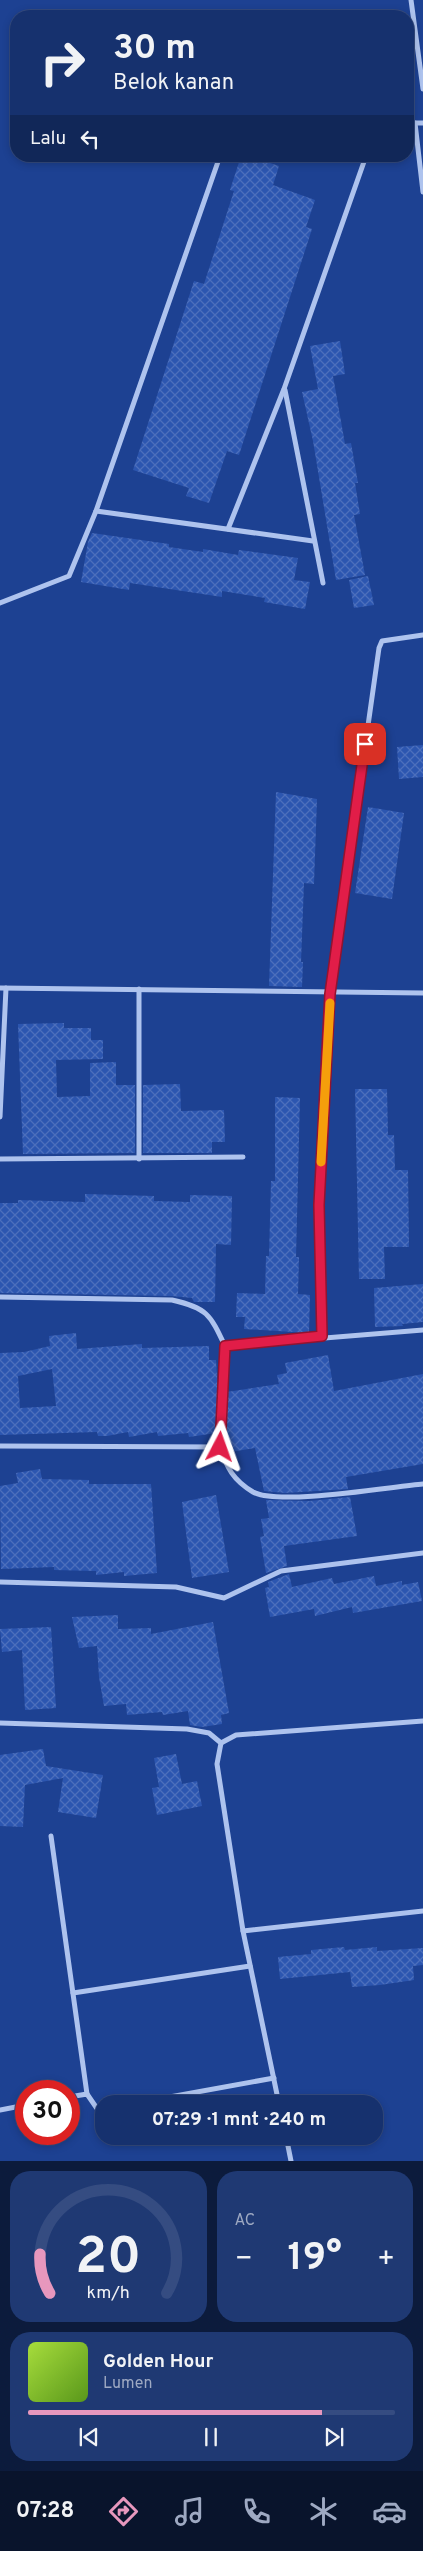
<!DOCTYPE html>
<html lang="id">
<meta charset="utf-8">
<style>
body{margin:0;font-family:Overpass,sans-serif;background:#1f3973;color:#f1f3f6;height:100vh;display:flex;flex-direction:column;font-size:19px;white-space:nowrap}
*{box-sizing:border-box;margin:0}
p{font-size:16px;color:#9ea9c2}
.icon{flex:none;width:28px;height:28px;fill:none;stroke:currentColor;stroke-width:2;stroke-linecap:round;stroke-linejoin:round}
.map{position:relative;height:2161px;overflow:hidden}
.side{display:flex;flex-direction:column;gap:10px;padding:10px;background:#0c1b3c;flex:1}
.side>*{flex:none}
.banner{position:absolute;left:10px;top:10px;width:404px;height:152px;border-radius:20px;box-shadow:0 2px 8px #0003,0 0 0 1px #354c81;background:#16316e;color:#f1f3f6;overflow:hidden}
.speed{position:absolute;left:15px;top:2080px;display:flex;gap:10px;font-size:25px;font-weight:700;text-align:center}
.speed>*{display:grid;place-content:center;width:65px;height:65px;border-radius:50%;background:#16316e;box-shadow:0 2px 8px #0003,0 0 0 1px #354c81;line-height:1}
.speed .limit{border:8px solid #d22;background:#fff;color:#111}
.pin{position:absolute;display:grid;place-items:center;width:42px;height:42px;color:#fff;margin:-21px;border-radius:10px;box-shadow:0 2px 8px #0006}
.me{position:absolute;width:55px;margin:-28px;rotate:4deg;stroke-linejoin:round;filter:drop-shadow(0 0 4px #0008)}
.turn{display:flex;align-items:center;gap:18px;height:105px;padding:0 20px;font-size:22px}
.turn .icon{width:65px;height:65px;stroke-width:2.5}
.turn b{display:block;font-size:35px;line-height:42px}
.then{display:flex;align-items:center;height:48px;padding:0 20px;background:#0003;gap:10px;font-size:19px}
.big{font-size:38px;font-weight:700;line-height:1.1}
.side .widget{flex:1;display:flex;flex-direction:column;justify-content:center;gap:8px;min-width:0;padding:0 18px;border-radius:20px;background:#1f3973}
.side .dial{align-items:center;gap:0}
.dial svg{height:130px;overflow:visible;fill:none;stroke:#354c81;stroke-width:7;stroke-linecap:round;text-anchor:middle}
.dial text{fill:#f1f3f6;stroke:none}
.song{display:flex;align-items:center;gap:15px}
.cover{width:60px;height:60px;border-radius:8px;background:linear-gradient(135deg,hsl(80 70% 55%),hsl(90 70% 35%))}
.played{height:5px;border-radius:2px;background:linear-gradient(90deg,#e797bd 80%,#354c81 80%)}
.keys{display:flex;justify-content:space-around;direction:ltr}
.heat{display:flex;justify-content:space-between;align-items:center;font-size:28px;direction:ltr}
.side .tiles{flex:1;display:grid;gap:10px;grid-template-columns:1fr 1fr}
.widget:last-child{grid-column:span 2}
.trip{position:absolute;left:95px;top:2095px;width:288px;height:50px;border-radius:20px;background:#16316e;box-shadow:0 2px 8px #0003,0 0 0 1px #354c81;font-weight:700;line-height:50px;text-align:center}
.tab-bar{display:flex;height:80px;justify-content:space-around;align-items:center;background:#09142c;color:#9ea9c2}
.tab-bar .icon{width:35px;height:35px}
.tab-bar .current{color:#e797bd}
.tab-bar b{font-size:22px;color:#f1f3f6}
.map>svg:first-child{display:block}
</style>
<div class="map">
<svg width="423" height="2161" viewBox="0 0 423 2161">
<defs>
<pattern id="building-cross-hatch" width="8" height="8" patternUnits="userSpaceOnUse" patternTransform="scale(1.25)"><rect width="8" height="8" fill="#2c56b0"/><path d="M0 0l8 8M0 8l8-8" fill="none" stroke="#4c6fbc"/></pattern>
</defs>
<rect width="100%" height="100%" fill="#1d4192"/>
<!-- building -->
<g fill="url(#building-cross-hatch)" fill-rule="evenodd">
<path d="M241,156H269L267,162L279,166L273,185L315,200L306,227L312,229L239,455L227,451L209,503L186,496L189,488L133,470L194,281L204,284L234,191L230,190Z"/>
<path d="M340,341L345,374L333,376L345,444L351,443L358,483H355L360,514L354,515L365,575L336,580L313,441L302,392L318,389L310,346Z"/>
<path d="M92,533L169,544V547L203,552V549L238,555L239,550L298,558L294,580L310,582L305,609L264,602L265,598L222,591V597L130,583L129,590L81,582L88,542Z"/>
<path d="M368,576L374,605L354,608L349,580Z"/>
<path d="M423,745V777L399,779L397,747Z"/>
<path d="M276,792L317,799L314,884L304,883L301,962H303L302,987L269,986Z"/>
<path d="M368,807L404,813L392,899L355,893Z"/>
<path d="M64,1023V1028H91V1040H103V1059L56,1060L57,1097L90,1096V1063L116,1062V1085H135V1153L23,1154L18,1024Z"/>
<path d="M180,1084L181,1111L224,1110L225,1142H212V1153H143V1085Z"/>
<path d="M355,1089H387L388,1135H394L395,1170H408L409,1247H384L385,1279H359Z"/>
<path d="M275,1097L300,1098L296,1257H299L298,1294L310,1295L309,1333L244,1329L245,1317H236L237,1293L265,1294L266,1256H269L271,1181H275Z"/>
<path d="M85,1194L154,1196V1201L190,1202V1195L232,1196L231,1245L216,1244L215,1302H194L192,1298L172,1296L0,1293V1203H18V1200L85,1202Z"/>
<path d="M423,1284V1322L402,1324L403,1326L375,1327L374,1288Z"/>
<path d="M76,1333L77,1349L142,1344V1348L209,1346V1360H216L218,1393L216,1433L189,1437L188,1433L158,1436L157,1432L129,1437L128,1432L107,1436H98L97,1432L0,1435V1353L24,1352L50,1346L49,1336ZM52,1369L56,1406L20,1408L18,1376Z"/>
<path d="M328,1355L334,1391L423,1374V1464L346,1477L348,1489L285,1493L264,1491L255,1448L230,1452L225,1431L227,1392L279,1384L277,1375L287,1373L285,1363Z"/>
<path d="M40,1469L42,1479L89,1480V1484H151L157,1573L124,1576V1572L96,1575V1571L54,1570V1567L1,1569L0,1486L18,1483L16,1473Z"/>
<path d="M216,1495L229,1572L192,1578L182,1502Z"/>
<path d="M350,1497L357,1536L284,1546L287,1566L266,1573L260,1537L264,1536L261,1519L269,1518L266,1500L309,1501Z"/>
<path d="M289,1574L292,1587L332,1578L334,1584L374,1576L376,1586L402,1581V1585L418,1582L422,1601L353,1613L352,1607L315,1616L314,1609L270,1617L265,1588L269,1587L268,1582Z"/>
<path d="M118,1615V1629L151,1628V1634L213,1622L229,1713L221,1715L222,1724L202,1727L190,1725L188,1711L163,1715L162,1712L127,1715L126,1704L104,1706L99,1677L97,1646L79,1648L72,1617Z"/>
<path d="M51,1627L56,1708L25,1710L22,1650L2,1652L0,1629Z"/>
<path d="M43,1749L46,1766L103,1775L96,1818L58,1812L63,1778L25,1785L23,1827L0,1826V1755Z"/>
<path d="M176,1754L182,1784L197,1781L202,1806L157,1815L152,1788L159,1787L154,1758Z"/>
<path d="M344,1947L345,1950L377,1947V1951L423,1948V1965L413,1966L414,1980L380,1985L352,1987L350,1972L280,1979L278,1957L311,1954V1950Z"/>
</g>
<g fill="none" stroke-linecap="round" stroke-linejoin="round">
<!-- street -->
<g stroke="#aec3ee" stroke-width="5">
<path d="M411,0L423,89"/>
<path d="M408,123H423"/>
<path d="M415,123L423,192"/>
<path d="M285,390L323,583"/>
<path d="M96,511L313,541"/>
<path d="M228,529L284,389L366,156"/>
<path d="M0,603L69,576L96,511L220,156"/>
<path d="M0,988L423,993"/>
<path d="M0,1117L6,988"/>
<path d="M0,1159L243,1157"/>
<path d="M139,1159V989"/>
<path d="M0,1297L172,1300C207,1308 210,1314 225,1346L423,1330"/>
<path d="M322,1336L319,1205L330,994L379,648L382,641L423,635"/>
<path d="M0,1446L220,1447C227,1468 233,1480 253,1492C278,1506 389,1487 423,1484"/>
<path d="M220,1447L225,1346"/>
<path d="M0,1582L176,1587L224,1598L281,1571L423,1553"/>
<path d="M0,1723L187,1729L209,1733L221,1743L217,1764L243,1931L279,2104"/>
<path d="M221,1743L236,1735L423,1721"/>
<path d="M51,1836L87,2094"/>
<path d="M243,1931L423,1911"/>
<path d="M73,1993L250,1966"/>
<path d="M69,2097L87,2094L98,2110L104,2109"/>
<path d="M131,2104L274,2078"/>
<path d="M0,2110L26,2105"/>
<path d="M286,2136L291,2161"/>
</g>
</g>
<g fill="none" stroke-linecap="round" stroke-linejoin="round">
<defs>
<path id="route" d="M220,1447L225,1346L322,1336L319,1205L330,994L365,744"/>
</defs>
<!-- route casing -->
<use href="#route" stroke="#92132f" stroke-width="12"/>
<!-- route -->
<use href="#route" stroke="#e11d48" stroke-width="9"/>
<!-- slow -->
<path stroke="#f59e0b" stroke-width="9" d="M321,1162L330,1003"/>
</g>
</svg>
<div class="speed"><div class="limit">30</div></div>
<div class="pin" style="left:365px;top:744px;background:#d93025"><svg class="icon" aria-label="arrive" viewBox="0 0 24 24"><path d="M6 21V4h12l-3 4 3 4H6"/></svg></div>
<svg class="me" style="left:220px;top:1447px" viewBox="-20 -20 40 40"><path d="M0-17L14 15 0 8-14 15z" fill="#e11d48" stroke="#fff" stroke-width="4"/></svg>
<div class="trip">07:29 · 1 mnt · 240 m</div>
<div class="banner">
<div class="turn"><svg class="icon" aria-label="right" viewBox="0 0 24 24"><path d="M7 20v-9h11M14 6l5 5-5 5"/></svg><div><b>30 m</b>Belok kanan</div></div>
<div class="then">Lalu<svg class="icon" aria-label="left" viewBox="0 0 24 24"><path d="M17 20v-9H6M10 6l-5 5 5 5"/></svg></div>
</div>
</div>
<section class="side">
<div class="tiles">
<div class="widget dial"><svg viewBox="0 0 100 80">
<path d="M14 69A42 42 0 1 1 86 69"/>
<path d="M14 69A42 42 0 0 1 8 45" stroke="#e797bd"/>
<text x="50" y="56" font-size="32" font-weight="700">20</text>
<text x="50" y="72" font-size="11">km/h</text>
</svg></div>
<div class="widget"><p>AC</p>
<div class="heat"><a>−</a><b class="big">19°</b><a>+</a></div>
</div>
<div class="widget">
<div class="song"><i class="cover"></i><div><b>Golden Hour</b><p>Lumen</p></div></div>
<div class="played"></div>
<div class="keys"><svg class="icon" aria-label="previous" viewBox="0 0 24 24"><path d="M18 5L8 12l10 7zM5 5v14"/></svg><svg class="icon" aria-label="pause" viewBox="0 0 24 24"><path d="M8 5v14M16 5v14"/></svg><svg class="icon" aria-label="next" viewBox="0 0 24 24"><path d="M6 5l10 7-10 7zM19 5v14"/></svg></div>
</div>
</div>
</section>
<nav class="tab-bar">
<b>07:28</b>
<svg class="icon current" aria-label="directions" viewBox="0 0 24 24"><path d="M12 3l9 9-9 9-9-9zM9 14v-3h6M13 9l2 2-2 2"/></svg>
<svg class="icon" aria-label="music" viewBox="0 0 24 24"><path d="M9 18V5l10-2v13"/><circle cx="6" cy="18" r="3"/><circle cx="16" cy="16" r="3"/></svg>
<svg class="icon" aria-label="phone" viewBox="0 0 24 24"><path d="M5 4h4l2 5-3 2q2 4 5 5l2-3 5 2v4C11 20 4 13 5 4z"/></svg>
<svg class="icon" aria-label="climate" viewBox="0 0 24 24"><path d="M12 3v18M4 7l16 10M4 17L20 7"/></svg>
<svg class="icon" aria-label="car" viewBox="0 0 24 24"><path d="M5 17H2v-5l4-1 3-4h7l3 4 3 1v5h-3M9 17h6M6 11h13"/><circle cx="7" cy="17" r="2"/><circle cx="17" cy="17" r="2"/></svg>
</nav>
